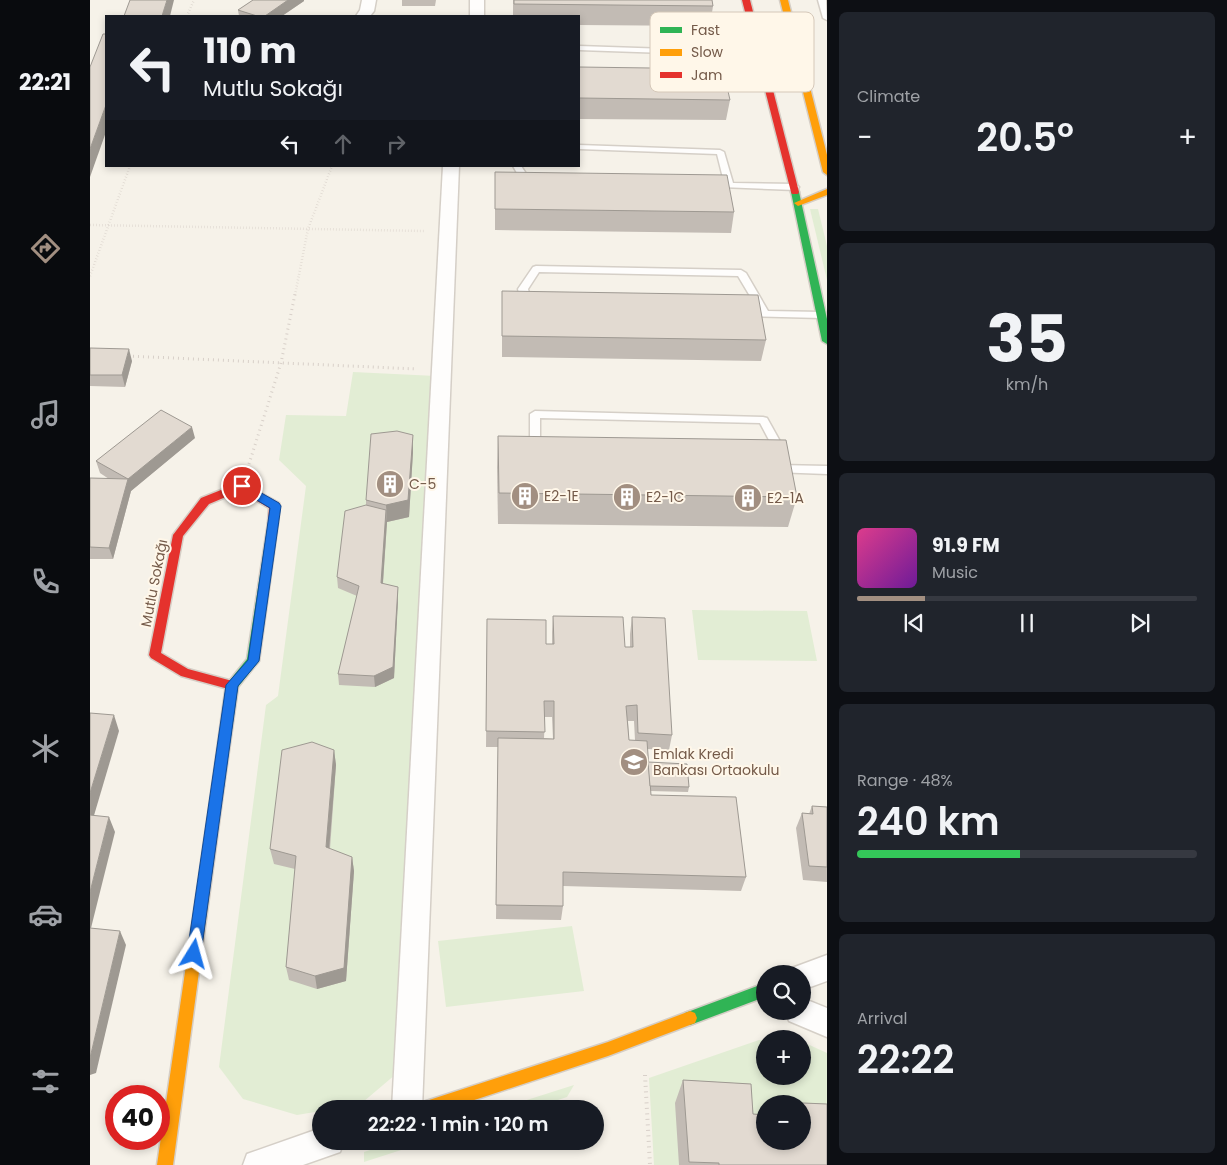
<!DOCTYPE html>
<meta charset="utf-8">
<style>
body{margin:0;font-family:Poppins,sans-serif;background:#20242c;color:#f1f3f6;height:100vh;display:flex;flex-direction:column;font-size:19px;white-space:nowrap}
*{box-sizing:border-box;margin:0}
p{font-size:16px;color:#9ea1a6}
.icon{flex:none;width:28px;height:28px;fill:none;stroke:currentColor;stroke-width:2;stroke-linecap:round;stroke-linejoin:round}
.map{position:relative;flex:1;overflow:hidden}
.sheet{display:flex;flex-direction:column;gap:12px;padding:12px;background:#0d0f14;width:400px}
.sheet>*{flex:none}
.banner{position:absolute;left:15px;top:15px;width:475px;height:152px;border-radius:0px;box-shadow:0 2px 8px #0003;background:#171b24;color:#f1f3f6;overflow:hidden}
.fabs{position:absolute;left:666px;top:965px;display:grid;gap:10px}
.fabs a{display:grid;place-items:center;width:55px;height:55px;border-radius:50%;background:#171b24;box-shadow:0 2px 8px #0003;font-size:25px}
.speed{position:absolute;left:15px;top:1085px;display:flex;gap:10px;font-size:25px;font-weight:700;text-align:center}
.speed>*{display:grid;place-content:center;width:65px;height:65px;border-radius:50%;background:#171b24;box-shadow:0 2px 8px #0003;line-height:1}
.speed .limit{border:8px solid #d22;background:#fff;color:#111}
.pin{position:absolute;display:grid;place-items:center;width:42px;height:42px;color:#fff;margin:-21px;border:2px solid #fff;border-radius:50%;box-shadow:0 1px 5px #0007}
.me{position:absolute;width:55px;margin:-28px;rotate:8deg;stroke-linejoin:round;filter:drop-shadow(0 0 4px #0008)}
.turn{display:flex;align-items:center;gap:18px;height:105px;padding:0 15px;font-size:22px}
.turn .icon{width:65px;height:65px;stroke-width:2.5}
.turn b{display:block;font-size:35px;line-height:42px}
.lanes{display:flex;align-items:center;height:48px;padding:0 15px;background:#0003;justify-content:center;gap:25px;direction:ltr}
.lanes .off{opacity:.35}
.big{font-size:38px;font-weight:600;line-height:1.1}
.sheet .tile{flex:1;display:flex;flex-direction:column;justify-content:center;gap:8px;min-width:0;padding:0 18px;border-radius:8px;background:#20242c}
.sheet .dial{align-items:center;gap:0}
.dial b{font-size:65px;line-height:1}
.song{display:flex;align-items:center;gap:15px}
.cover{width:60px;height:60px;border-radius:8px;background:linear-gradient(135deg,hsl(330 70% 55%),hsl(280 70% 35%))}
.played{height:5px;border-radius:2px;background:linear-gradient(90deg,#a28f81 20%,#363941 20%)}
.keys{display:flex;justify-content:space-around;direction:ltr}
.heat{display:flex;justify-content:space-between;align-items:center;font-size:28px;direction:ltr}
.charge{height:8px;border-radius:4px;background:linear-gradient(90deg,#34c759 48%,#363941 0)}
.trip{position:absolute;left:222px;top:1100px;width:292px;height:50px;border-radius:25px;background:#171b24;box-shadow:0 2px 8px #0003;font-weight:600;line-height:50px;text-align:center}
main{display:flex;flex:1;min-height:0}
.dock{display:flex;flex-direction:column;width:90px;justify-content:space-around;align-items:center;background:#090b0e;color:#9ea1a6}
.dock .icon{width:35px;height:35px}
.dock .current{color:#a28f81}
.dock b{font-size:22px;color:#f1f3f6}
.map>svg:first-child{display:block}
</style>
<main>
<nav class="dock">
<b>22:21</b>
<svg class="icon current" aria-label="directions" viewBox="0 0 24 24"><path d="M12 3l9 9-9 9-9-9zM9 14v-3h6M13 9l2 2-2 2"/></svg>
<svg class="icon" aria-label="music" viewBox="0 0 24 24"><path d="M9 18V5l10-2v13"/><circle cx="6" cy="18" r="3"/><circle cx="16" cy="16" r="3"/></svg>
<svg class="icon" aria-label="phone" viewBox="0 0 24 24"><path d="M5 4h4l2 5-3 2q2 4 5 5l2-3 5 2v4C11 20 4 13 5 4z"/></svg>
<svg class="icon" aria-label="climate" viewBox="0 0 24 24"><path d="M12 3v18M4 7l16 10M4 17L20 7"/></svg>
<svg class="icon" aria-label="car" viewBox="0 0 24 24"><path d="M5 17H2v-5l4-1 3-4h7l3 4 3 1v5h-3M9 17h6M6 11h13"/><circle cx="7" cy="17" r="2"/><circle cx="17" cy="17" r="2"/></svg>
<svg class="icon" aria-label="filters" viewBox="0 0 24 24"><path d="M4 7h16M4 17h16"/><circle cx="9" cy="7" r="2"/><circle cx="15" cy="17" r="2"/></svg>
</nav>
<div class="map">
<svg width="737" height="1165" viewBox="0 0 737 1165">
<rect width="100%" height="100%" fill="#f6f2e9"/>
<!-- green -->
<g fill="#e2edd4" fill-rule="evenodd">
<path d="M720,209H728L737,246V280Z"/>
<path d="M263,372L346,376L306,1074L273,1102L231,1109V1111L207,1115L153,1099L129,1067L176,705L188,696L216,486L189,460L196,415L256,416Z"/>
<path d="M602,610L717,611L727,661L608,660Z"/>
<path d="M482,926L494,991L356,1007L348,941Z"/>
<path d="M669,1040H675V1076H712L713,1042L737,1053V1165H564L559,1078ZM675,1104H712V1141H675Z"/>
<path d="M484,1085L477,1097L441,1109H409Z"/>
<path d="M307,1141H339L274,1162V1152Z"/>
</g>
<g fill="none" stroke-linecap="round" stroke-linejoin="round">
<defs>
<g id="lane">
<path d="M728,0H736L737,20L733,18Z"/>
<path d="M489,46L607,50H610L631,75L677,77L681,79L677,81L618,79V75H623L605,54L489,50Z"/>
<path d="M489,145L630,150L634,152L643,183L705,184L709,187L705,190L631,187V183L634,182L627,154L489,149Z"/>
<path d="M423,166H431L437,175L445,178L441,181L431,180Z"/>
<path d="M446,266L651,270L656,273L678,311L731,312L736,315L731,318L655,316V312L669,311L648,276L449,272L438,289L442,306L437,309L432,306L428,289L443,267Z"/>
<path d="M445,411L673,417L677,418L696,452L695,455H687L670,423L450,418V451L445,455L440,451V414Z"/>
<path d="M688,465L737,466V474L684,472L683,469Z"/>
</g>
<g id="street">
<path d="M272,0H286L284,11L280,16H266L270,10Z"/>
<rect x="380" y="0" width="14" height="16"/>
<path d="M353,166H369L332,1109H302Z"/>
<path d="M737,955V981L712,990V974H699L702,968Z"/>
<path d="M712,998L737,1008V1037L699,1021L695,1011H712Z"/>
<path d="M231,1128V1141H254L250,1152L213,1165H153L157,1154Z"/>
</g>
<g id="fast">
<path d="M705,189L709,192L737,319V344L732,341L701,192Z"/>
<path d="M183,519L188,523L169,661L148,687L134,786L132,790L128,791L124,790L122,786L136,685L157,659L178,523Z"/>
<path d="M675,983V997L600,1025L595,1023L593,1018L595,1013Z"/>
</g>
<g id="slow">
<path d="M690,0H698L737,155V175L733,172Z"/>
<path d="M737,189V195L708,206L704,203Z"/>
<path d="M128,781L132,782L134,786L83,1165H67L122,786L124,782Z"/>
<path d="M600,1011L605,1013L607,1018L605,1023L518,1056L357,1109H326L328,1104L333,1102L518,1042Z"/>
</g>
<g id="jam">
<path d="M652,0H660L709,192L708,194H702L701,192Z"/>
<path d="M151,482L189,503L190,506L188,523L183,527L179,526L178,523L179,508L150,491L119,504L93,536L71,653L98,669L146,682L148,685L146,688L142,690L91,676L61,658L59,655L83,535L111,498Z"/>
</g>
</defs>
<!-- lane casing -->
<use href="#lane" stroke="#d5cfc7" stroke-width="3"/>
<!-- street casing -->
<use href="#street" stroke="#d5cfc7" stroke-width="3"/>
<!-- fast casing -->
<use href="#fast" stroke="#d5cec6" stroke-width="3"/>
<!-- slow casing -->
<use href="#slow" stroke="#d5cec6" stroke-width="3"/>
<!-- jam casing -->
<use href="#jam" stroke="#d5cec6" stroke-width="3"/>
<!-- path-far2 -->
<g stroke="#d8d0c9" stroke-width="2.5" stroke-dasharray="0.5 2.5" stroke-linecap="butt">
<path d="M97,16L104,0"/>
<path d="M0,225L334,231"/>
<path d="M0,276L40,166"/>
<path d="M205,295L218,229L242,166"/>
</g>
<!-- path-far1 -->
<g stroke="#d8d0c9" stroke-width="3" stroke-dasharray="1 4" stroke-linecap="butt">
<path d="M38,356L327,369"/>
<path d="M159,464L191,363L205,294"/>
</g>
<!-- path -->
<path stroke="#d8d0c9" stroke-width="4" stroke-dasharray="1 4.5" stroke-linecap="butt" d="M555,1075L560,1165"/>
<!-- lane -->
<use href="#lane" fill="#fefdfc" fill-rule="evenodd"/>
<!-- street -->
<use href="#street" fill="#fefdfc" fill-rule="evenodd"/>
<!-- fast -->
<use href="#fast" fill="#30b455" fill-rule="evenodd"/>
<!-- slow -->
<use href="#slow" fill="#ff9f0a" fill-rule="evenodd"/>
<!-- jam -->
<use href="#jam" fill="#e5322d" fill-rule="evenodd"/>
</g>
<!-- wall -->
<g fill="#c2bbb4" fill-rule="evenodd">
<path d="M163,0H214V1L192,16H149L148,10Z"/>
<path d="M312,0H346L345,6H312Z"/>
<path d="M423,0H622L623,6L620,26L489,25V16H423Z"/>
<path d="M489,67L640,100L636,120L489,119Z"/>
<path d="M405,172L644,212L641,233L405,230Z"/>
<path d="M412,291L676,340L671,361L412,357Z"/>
<path d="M0,348L42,361L35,387L0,386Z"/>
<path d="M408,436L707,497L698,527L408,524L407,467Z"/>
<path d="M105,438L41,491L23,559H0V478L19,479L10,473L6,461Z"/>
<path d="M323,452L319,517L297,522L293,584L308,587V599L304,678L285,687L249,685L248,674L267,596L248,588L247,577L276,505V500Z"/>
<path d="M463,616L535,647H540V634L542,617L582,735L579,750L557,749L558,762L599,787L598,792L560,791L561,795L656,877L651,891L473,886V906L471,920L406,919L408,747H396L397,635L456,644H462V632ZM455,717H462L463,739L454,738ZM538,721H544L545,740H539Z"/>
<path d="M244,750L246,765L240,849L262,857L264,871L256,981L227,989L199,980L196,967L205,869L184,864L180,849Z"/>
<path d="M722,806L737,807V882L713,880L706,828L712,813L719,814Z"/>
<path d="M593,1080L661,1084L663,1114L675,1115V1141H712V1104H688L689,1102L737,1104V1165H589L585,1103Z"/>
</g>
<!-- shaded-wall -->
<g fill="#9e9992">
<path d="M77,0H84L80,16H72Z"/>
<path d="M198,0H214V1L192,16H175Z"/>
<path d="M16,105V132L0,177V149Z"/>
<path d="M39,349L42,361L35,387L32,375Z"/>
<path d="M102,427L105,438L41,491L23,559L19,548L38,479Z"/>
<path d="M323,435V452L319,517L297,522L296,505Z"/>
<path d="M296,510L297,522L292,595L291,583Z"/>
<path d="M308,587V599L304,678L285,687L284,676Z"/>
<path d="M24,715L29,731L0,829V793Z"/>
<path d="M244,750L246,765L238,862L236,847Z"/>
<path d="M19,817L25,832L0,932V892Z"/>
<path d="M262,857L264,871L256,981L227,989L225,976Z"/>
<path d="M30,931L36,945L6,1073L0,1075V1058Z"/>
</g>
<!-- building -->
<g fill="#e2dad1" stroke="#9e9992">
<path d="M40,0H77L72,16H34Z"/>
<path d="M163,0H198L175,16H167L148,10Z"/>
<path d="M424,0H622L623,6L424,4Z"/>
<path d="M13,34H16V105L0,149V67Z"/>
<path d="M489,67L633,69L640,100L489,98Z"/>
<path d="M405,172L637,175L644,212L405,209Z"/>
<path d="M412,291L668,295L676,340L412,336Z"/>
<path d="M0,348L39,349L32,375H0Z"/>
<path d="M71,410L102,427L38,479L6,461Z"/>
<path d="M307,431L323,435L318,500L296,505L276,500L281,434Z"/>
<path d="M408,436L696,440L707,497L409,493Z"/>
<path d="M0,478L38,479L19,548L0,547Z"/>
<path d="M276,505L296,510L291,583L308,587L303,667L284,676L248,674L269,586L247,577L255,511Z"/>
<path d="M463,616L533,617L535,647H543L542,617L575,618L582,735L548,733L547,705L536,706L539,740L557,741L561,795L646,797L656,877L473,872V906L406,905L408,738L464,739V701H454L455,732L396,731L397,619L456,620V644H464Z"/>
<path d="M0,713L24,715L0,793Z"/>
<path d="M222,742L244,750L236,847L262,857L254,968L225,976L196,967L206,856L180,849L192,750Z"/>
<path d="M558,762L597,764L599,787L560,786Z"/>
<path d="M722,806L737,807V867L719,866L712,813L723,814Z"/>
<path d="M0,815L19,817L0,892Z"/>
<path d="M0,928L30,931L0,1058Z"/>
<path d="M593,1080L661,1084L663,1114L675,1115V1141H712V1104H689V1102L737,1104V1165H629V1163L599,1162Z"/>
</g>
<!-- route -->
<path fill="#1a73e8" stroke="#114b97" d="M152,482L189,503L191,506L169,661L148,686L111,954L109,958L104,960L99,958L97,954L136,685L158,660L180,508L148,489L146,486Z"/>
<!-- icons -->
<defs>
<symbol id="building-disc" viewBox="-11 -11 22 22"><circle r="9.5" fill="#a28f81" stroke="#fff7e9"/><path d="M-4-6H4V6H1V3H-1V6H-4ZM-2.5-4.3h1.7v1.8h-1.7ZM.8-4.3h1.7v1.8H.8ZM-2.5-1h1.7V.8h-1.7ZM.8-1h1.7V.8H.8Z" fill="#fff"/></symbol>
<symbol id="school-disc" viewBox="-11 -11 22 22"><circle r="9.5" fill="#a28f81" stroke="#fff7e9"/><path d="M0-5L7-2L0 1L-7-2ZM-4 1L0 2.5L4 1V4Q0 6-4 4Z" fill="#fff"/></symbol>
</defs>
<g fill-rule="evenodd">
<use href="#building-disc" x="284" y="468" width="32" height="32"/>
<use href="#building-disc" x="419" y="480" width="32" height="32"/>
<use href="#building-disc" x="521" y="481" width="32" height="32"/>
<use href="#building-disc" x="642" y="482" width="32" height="32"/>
<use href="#school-disc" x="528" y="746" width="32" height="32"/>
</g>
<g text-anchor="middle" stroke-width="4" stroke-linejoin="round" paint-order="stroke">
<!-- poi labels -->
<g font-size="14" fill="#745a49" stroke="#fff7e9" text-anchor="start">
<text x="319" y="489">C-5</text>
<text x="454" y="501">E2-1E</text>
<text x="556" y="502">E2-1C</text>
<text x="677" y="503">E2-1A</text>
<text x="563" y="759">Emlak Kredi<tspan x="563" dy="16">Bankası Ortaokulu</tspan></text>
</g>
<!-- street labels -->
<g font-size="14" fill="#745a49" stroke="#fff7e9">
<text transform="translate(64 583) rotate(-79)" y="5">Mutlu Sokağı</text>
</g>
</g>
<!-- legend -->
<rect x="560" y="12" width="164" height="80" rx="8" fill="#fff7e9" stroke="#d5c8b9" stroke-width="1"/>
<rect x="570" y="27" width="22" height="6" fill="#30b455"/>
<rect x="570" y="49" width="22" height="7" fill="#ff9f0a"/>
<rect x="570" y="72" width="22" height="6" fill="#e5322d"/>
<g font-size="14" fill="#745a49">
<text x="601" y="35">Fast</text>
<text x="601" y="57">Slow</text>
<text x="601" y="80">Jam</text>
</g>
</svg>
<div class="fabs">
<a><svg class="icon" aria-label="search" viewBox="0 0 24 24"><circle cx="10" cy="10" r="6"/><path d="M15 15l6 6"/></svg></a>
<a>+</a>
<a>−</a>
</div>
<div class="speed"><div class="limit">40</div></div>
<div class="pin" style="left:152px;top:486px;background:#d93025"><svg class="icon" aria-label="arrive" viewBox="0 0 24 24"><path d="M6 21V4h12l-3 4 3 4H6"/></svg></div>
<svg class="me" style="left:104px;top:954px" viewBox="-20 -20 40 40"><path d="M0-17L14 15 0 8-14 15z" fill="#1a73e8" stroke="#fff" stroke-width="4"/></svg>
<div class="trip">22:22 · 1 min · 120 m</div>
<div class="banner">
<div class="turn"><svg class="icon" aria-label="left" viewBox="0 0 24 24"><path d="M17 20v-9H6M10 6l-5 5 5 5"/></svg><div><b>110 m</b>Mutlu Sokağı</div></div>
<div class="lanes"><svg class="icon" aria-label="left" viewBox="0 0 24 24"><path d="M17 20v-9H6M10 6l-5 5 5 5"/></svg><svg class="icon off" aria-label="ahead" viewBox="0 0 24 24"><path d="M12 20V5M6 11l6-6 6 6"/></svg><svg class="icon off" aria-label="right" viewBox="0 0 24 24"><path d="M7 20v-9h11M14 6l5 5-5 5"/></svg></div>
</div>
</div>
<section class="sheet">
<div class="tile"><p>Climate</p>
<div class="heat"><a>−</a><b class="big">20.5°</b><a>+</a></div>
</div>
<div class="tile dial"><b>35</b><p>km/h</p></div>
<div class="tile">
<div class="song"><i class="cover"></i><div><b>91.9 FM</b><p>Music</p></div></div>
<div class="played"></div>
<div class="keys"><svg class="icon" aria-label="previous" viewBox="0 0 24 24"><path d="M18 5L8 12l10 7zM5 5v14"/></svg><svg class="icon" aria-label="pause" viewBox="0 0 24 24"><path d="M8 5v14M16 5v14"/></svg><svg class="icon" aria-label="next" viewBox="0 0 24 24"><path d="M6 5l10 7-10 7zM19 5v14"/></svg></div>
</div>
<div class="tile"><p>Range · 48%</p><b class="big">240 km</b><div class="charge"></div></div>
<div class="tile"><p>Arrival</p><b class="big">22:22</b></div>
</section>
</main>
